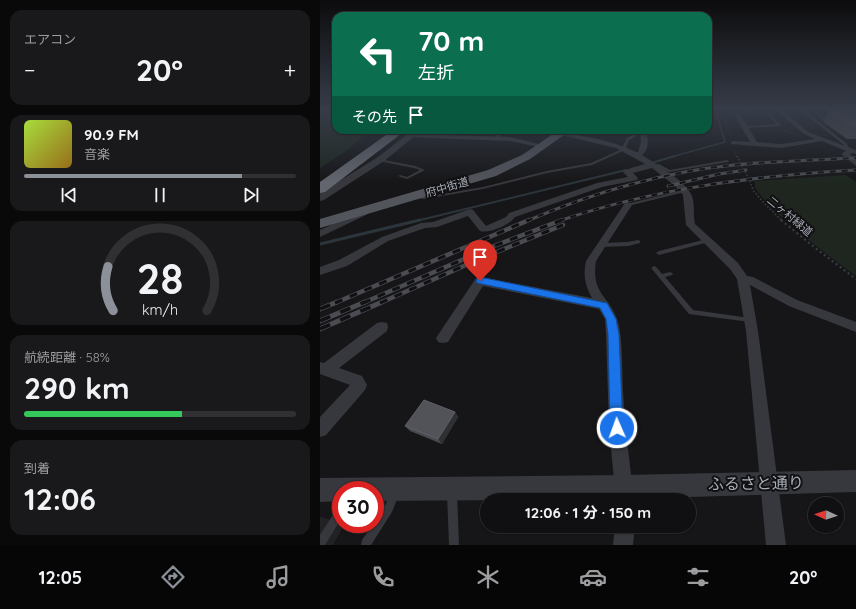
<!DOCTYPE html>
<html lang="ja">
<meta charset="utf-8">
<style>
body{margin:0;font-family:Quicksand,"Noto Sans JP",sans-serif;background:#19191b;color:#f1f3f6;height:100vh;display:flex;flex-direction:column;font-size:15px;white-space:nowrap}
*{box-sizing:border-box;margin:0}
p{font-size:13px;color:#9c9d9f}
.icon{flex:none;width:22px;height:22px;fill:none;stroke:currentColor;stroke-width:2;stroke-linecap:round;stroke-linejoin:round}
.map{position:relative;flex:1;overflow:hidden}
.details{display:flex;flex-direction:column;gap:10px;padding:10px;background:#09090a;width:320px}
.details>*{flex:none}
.top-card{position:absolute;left:12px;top:12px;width:380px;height:122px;border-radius:12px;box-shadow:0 1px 3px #0004,0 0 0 1px #303032;background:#0b6e4f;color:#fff;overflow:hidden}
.needle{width:26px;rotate:273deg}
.buttons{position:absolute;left:488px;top:497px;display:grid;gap:8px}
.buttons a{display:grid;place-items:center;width:36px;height:36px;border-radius:50%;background:#101012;box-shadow:0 1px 3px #0004,0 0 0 1px #303032;font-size:20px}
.speed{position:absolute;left:12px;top:481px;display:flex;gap:8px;font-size:20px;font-weight:700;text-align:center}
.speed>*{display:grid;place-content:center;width:52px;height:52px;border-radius:50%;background:#101012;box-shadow:0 1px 3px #0004,0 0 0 1px #303032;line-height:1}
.speed .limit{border:6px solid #d22;background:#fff;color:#111}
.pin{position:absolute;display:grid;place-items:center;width:34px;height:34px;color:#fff;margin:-41px -17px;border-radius:50% 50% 50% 0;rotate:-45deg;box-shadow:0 0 4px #0007}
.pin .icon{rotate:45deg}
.me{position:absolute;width:44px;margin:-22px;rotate:358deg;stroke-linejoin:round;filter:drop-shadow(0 0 3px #0008)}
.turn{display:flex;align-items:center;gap:14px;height:84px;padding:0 20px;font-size:18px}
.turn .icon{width:52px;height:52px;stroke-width:2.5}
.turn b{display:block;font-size:28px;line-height:34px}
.then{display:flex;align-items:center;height:38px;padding:0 20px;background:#0003;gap:8px;font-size:15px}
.big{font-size:30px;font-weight:700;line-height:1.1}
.details .widget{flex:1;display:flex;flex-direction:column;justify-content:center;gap:6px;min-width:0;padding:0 14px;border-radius:12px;background:#19191b}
.details .dial{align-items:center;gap:0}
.dial svg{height:104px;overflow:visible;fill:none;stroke:#303032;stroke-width:7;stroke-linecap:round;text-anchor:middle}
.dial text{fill:#f1f3f6;stroke:none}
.song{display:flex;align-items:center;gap:12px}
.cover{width:48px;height:48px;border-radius:6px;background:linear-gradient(135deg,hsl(80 70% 55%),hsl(40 70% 35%))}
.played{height:4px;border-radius:2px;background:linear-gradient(90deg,#8c9099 80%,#303032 80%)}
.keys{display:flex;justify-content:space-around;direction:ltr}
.heat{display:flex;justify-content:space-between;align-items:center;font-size:22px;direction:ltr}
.charge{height:6px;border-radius:3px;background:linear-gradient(90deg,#34c759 58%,#303032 0)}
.trip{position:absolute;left:160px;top:493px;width:216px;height:40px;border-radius:20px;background:#101012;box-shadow:0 1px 3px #0004,0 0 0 1px #303032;font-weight:700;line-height:40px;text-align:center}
.dock{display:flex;height:64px;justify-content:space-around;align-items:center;background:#060607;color:#9c9d9f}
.dock .icon{width:28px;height:28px}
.dock .active{color:#8c9099}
.dock b{font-size:18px;color:#f1f3f6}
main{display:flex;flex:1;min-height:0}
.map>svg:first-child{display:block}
</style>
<main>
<section class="details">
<div class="widget"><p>エアコン</p>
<div class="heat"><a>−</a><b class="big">20°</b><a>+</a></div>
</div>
<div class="widget">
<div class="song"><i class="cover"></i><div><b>90.9 FM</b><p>音楽</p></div></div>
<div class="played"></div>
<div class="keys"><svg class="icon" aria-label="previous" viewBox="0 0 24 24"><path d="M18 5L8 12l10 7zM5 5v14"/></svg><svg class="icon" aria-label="pause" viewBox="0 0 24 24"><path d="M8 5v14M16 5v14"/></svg><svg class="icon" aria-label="next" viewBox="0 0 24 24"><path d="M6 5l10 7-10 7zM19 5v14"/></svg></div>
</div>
<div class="widget dial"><svg viewBox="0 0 100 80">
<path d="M14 69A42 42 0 1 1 86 69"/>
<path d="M14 69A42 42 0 0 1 10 35" stroke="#8c9099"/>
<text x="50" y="56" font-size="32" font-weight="700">28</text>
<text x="50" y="72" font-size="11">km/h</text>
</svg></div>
<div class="widget"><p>航続距離 · 58%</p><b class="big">290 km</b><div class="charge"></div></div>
<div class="widget"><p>到着</p><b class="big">12:06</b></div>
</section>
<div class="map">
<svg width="536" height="545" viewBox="0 0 536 545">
<rect width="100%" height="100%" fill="#161618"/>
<!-- built -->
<path fill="#222225" d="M0,517L25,524L13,545H0Z"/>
<!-- green -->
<g fill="#1e261f">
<path d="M0,108H16V130H49L29,149L0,168Z"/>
<path d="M526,175L536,182V276L497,247L451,208L435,188V181Z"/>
</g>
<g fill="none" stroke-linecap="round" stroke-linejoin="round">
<!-- stream-far2 -->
<path stroke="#2c353c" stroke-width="1.5" d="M351,157L405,142L397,114"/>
<!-- stream-far1 -->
<g stroke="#2c353c" stroke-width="2">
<path d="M311,169L355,156"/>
<path d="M96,221L306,170"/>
</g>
<!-- stream -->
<path stroke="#2c353c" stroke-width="3" d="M0,244L100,220"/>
<!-- path-far2 -->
<g stroke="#3d3f44" stroke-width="1" stroke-dasharray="1 1.5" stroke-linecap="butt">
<path d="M411,108L402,115L411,136"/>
<path d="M462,130L477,135"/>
<path d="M413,150L417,157"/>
</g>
<!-- path-far1 -->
<path stroke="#3d3f44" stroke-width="1.5" stroke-dasharray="1.5 2" stroke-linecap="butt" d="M417,156L430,181L433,190L443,202L462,221"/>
<!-- path -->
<path stroke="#3d3f44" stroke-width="2" stroke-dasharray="2 3" stroke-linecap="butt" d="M461,220L494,247L536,279"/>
<!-- service -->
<g fill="#37383d" fill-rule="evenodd">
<path d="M10,108H13L0,116V114Z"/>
<path d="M425,108H427L431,112L445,113L441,108H443L461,125L459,126L424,128L423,127L425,126L457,124L447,115L429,114Z"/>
<path d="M478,108H481L526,143L530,149L529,150H527L524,145Z"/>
<path d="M490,108H493L508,120V122H506Z"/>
<path d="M178,130H182L180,138L178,139L176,138Z"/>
<path d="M322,130L325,131L309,140L305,150L272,165L227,173L163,189L105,199L97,198L95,197L97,196L105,197L163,187L227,171L271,163L300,150L302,148L307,138Z"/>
<path d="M59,159L95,166L105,170L87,179L78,176L80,175L87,177L100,170L94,168L59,161Z"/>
<path d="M407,160L409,161L408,162L349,172L338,166L333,167L331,166L339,164L350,170Z"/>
<path d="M364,190L366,191L365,192L308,206L306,205V204Z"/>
<path d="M387,239L389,240V242L339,255L336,253L339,251Z"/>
<path d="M318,240L320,241V243L308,246L281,247L278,245L281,243L308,242Z"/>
<path d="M334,266L336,267L342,274L350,272L352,273L353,274L352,275L345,277L373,310L430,318H432L433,320L432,322H430L369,314L332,269L331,268Z"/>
<path d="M132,488L135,490L137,493L139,545H129L127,493L129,490Z"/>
<path d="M74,489L77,491L79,494L72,512L51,545H41L42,540L53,524H55V522L65,506L71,491Z"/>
<path d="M21,505V519L5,545H0V535L18,507Z"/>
</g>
<!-- minor -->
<g fill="#37383d" fill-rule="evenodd">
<path d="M454,108H460L488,132L536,150V154L532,153L530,154L536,160V166L521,154L526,151L502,141L461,148L411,144V142L413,141L430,142L414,114L417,112L420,114L437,142L461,144L495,139L484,134Z"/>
<path d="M320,130H326C328,139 330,149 322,155C336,164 365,180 372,196C375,205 373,215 375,224L418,263L427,276L433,277L477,300L536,322V332L469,306L430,285L438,331L466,545H446L426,331L417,279L410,269L366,225L363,195L354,185L332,168L313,173L318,178L317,180L282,187L195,217C189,225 170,234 160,231L148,216L117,227L105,228L68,241L27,266L0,275V267L19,260L62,237L101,223L113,222L150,209L153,210L166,226L186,217L189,213L277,183L308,177L303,172L304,170L327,165L296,148L237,134L240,132C266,137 293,140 316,152H318L321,142Z"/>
<path d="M89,134L190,137L227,146L224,148L190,141L87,137V135Z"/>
<path d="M308,202L312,205L276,261C271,294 288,294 297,319C303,335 302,373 303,391C305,428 310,464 314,500H296L289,428L286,335L285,319L279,309L163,286L128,342L123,343L118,342L116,338L156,278L160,277L272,298C265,285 263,276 266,261L305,203Z"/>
<path d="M43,210L48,213L46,215L0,237V230Z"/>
<path d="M62,322L67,323L68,327L67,331L19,368L42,376L47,385L45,390L6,435L0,437V417L30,385L0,374V362L4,363L57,323Z"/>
<path d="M295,526H315L313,545H293Z"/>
</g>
<!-- tertiary -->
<g fill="#37383d" fill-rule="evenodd">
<path d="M522,108H531L536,111V116Z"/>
<path d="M93,130H102L64,161L4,200L0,201V193L58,157Z"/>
<path d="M536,470V492L304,499L55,501V490H21V501L0,502V478L304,475Z"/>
</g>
<!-- primary -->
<path fill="#53555c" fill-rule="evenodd" d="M239,130H251L210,159L176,176L0,228V219L168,170L202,155Z"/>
<!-- motorway -->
<path fill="#63666e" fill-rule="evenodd" d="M73,130H86L5,192L0,193V182Z"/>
<defs>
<g id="rail-far2">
<path d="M348,186L399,174L426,170"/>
<path d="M207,221C272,193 344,172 414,165C455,161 496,160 536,158"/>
<path d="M239,221C335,188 435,176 536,170"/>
</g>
<g id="rail-far1">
<path d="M15,303L209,220"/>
<path d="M43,303L174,246L242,220"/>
<path d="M60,303L162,258L243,225"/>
</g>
<g id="rail">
<path d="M0,309L17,302"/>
<path d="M0,321L45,302"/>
<path d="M0,329L62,302"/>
</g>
</defs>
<!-- rail-far2 casing -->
<use href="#rail-far2" stroke="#4a4c52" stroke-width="3"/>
<!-- rail-far1 casing -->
<use href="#rail-far1" stroke="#4a4c52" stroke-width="4.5"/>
<!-- rail casing -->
<use href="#rail" stroke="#4a4c52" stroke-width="5"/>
<!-- rail-far2 -->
<use href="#rail-far2" stroke="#111113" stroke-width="2" stroke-dasharray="6" stroke-linecap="butt"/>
<!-- rail-far1 -->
<use href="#rail-far1" stroke="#111113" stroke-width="3" stroke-dasharray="8" stroke-linecap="butt"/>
<!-- rail -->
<use href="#rail" stroke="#111113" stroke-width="3.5" stroke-dasharray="11" stroke-linecap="butt"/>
</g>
<!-- wall -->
<g fill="#47494d">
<path d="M536,109V139H527L503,122L509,110L514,111Z"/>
<path d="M135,412L138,417L122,444L90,431L85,426Z"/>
</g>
<!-- shaded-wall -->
<path fill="#2f3033" d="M135,412L138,417L122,444L118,439Z"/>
<!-- building -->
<g fill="#525359" stroke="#5f6168">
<path d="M536,109V126H534L509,110L514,111L515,110Z"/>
<path d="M104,400L135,412L118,439L85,426Z"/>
</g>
<!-- sky -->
<linearGradient id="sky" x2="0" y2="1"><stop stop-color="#0c0c0d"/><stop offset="0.59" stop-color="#363c48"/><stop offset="1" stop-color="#363c48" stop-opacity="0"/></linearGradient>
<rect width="536" height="184" fill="url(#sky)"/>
<!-- route -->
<path fill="#1a73e8" stroke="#114b97" d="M160,277L287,303L296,319L299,335L303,428L301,433L297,434L292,433L290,428L288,335L286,319L280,308L157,283L156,281L157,278Z"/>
<g text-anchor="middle" stroke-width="4" stroke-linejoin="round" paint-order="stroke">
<!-- far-street labels -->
<g font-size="11" fill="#a8adb8" stroke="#111113">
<text transform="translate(127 187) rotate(-16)" y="4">府中街道</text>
<text transform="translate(470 216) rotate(40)" y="4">二ヶ村緑道</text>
</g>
<!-- near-street labels -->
<g font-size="16" fill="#a8adb8" stroke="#111113">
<text transform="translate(436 483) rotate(-1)" y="6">ふるさと通り</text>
</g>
</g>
</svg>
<div class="buttons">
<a><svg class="needle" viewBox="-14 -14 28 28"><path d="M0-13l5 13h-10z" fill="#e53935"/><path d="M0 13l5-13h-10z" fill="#9c9d9f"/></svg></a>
</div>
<div class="speed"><div class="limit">30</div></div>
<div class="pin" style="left:160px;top:281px;background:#d93025"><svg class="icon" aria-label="arrive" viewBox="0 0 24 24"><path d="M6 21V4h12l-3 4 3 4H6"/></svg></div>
<svg class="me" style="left:297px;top:428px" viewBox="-20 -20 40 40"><circle r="17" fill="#1a73e8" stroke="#fff" stroke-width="3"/><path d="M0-11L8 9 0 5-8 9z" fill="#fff"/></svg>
<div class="trip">12:06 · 1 分 · 150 m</div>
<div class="top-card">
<div class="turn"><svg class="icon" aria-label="left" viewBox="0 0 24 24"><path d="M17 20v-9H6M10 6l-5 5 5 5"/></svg><div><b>70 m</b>左折</div></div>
<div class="then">その先<svg class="icon" aria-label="arrive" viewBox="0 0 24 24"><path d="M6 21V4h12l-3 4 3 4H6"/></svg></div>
</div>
</div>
</main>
<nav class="dock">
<b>12:05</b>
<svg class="icon active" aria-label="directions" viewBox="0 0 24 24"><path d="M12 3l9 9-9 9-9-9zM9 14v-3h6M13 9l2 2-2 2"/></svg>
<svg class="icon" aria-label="music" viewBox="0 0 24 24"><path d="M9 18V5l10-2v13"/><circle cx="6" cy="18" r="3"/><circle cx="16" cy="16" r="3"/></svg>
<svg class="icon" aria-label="phone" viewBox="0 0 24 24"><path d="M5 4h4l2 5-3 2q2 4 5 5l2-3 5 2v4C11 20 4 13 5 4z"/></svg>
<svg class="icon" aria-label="climate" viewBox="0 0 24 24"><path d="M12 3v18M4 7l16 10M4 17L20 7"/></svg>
<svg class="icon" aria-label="car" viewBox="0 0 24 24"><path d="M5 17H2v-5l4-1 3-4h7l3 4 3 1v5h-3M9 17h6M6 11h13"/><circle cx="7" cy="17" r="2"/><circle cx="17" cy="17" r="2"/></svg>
<svg class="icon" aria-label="filters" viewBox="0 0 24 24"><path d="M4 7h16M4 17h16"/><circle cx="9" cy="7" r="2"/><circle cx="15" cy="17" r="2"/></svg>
<b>20°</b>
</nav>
